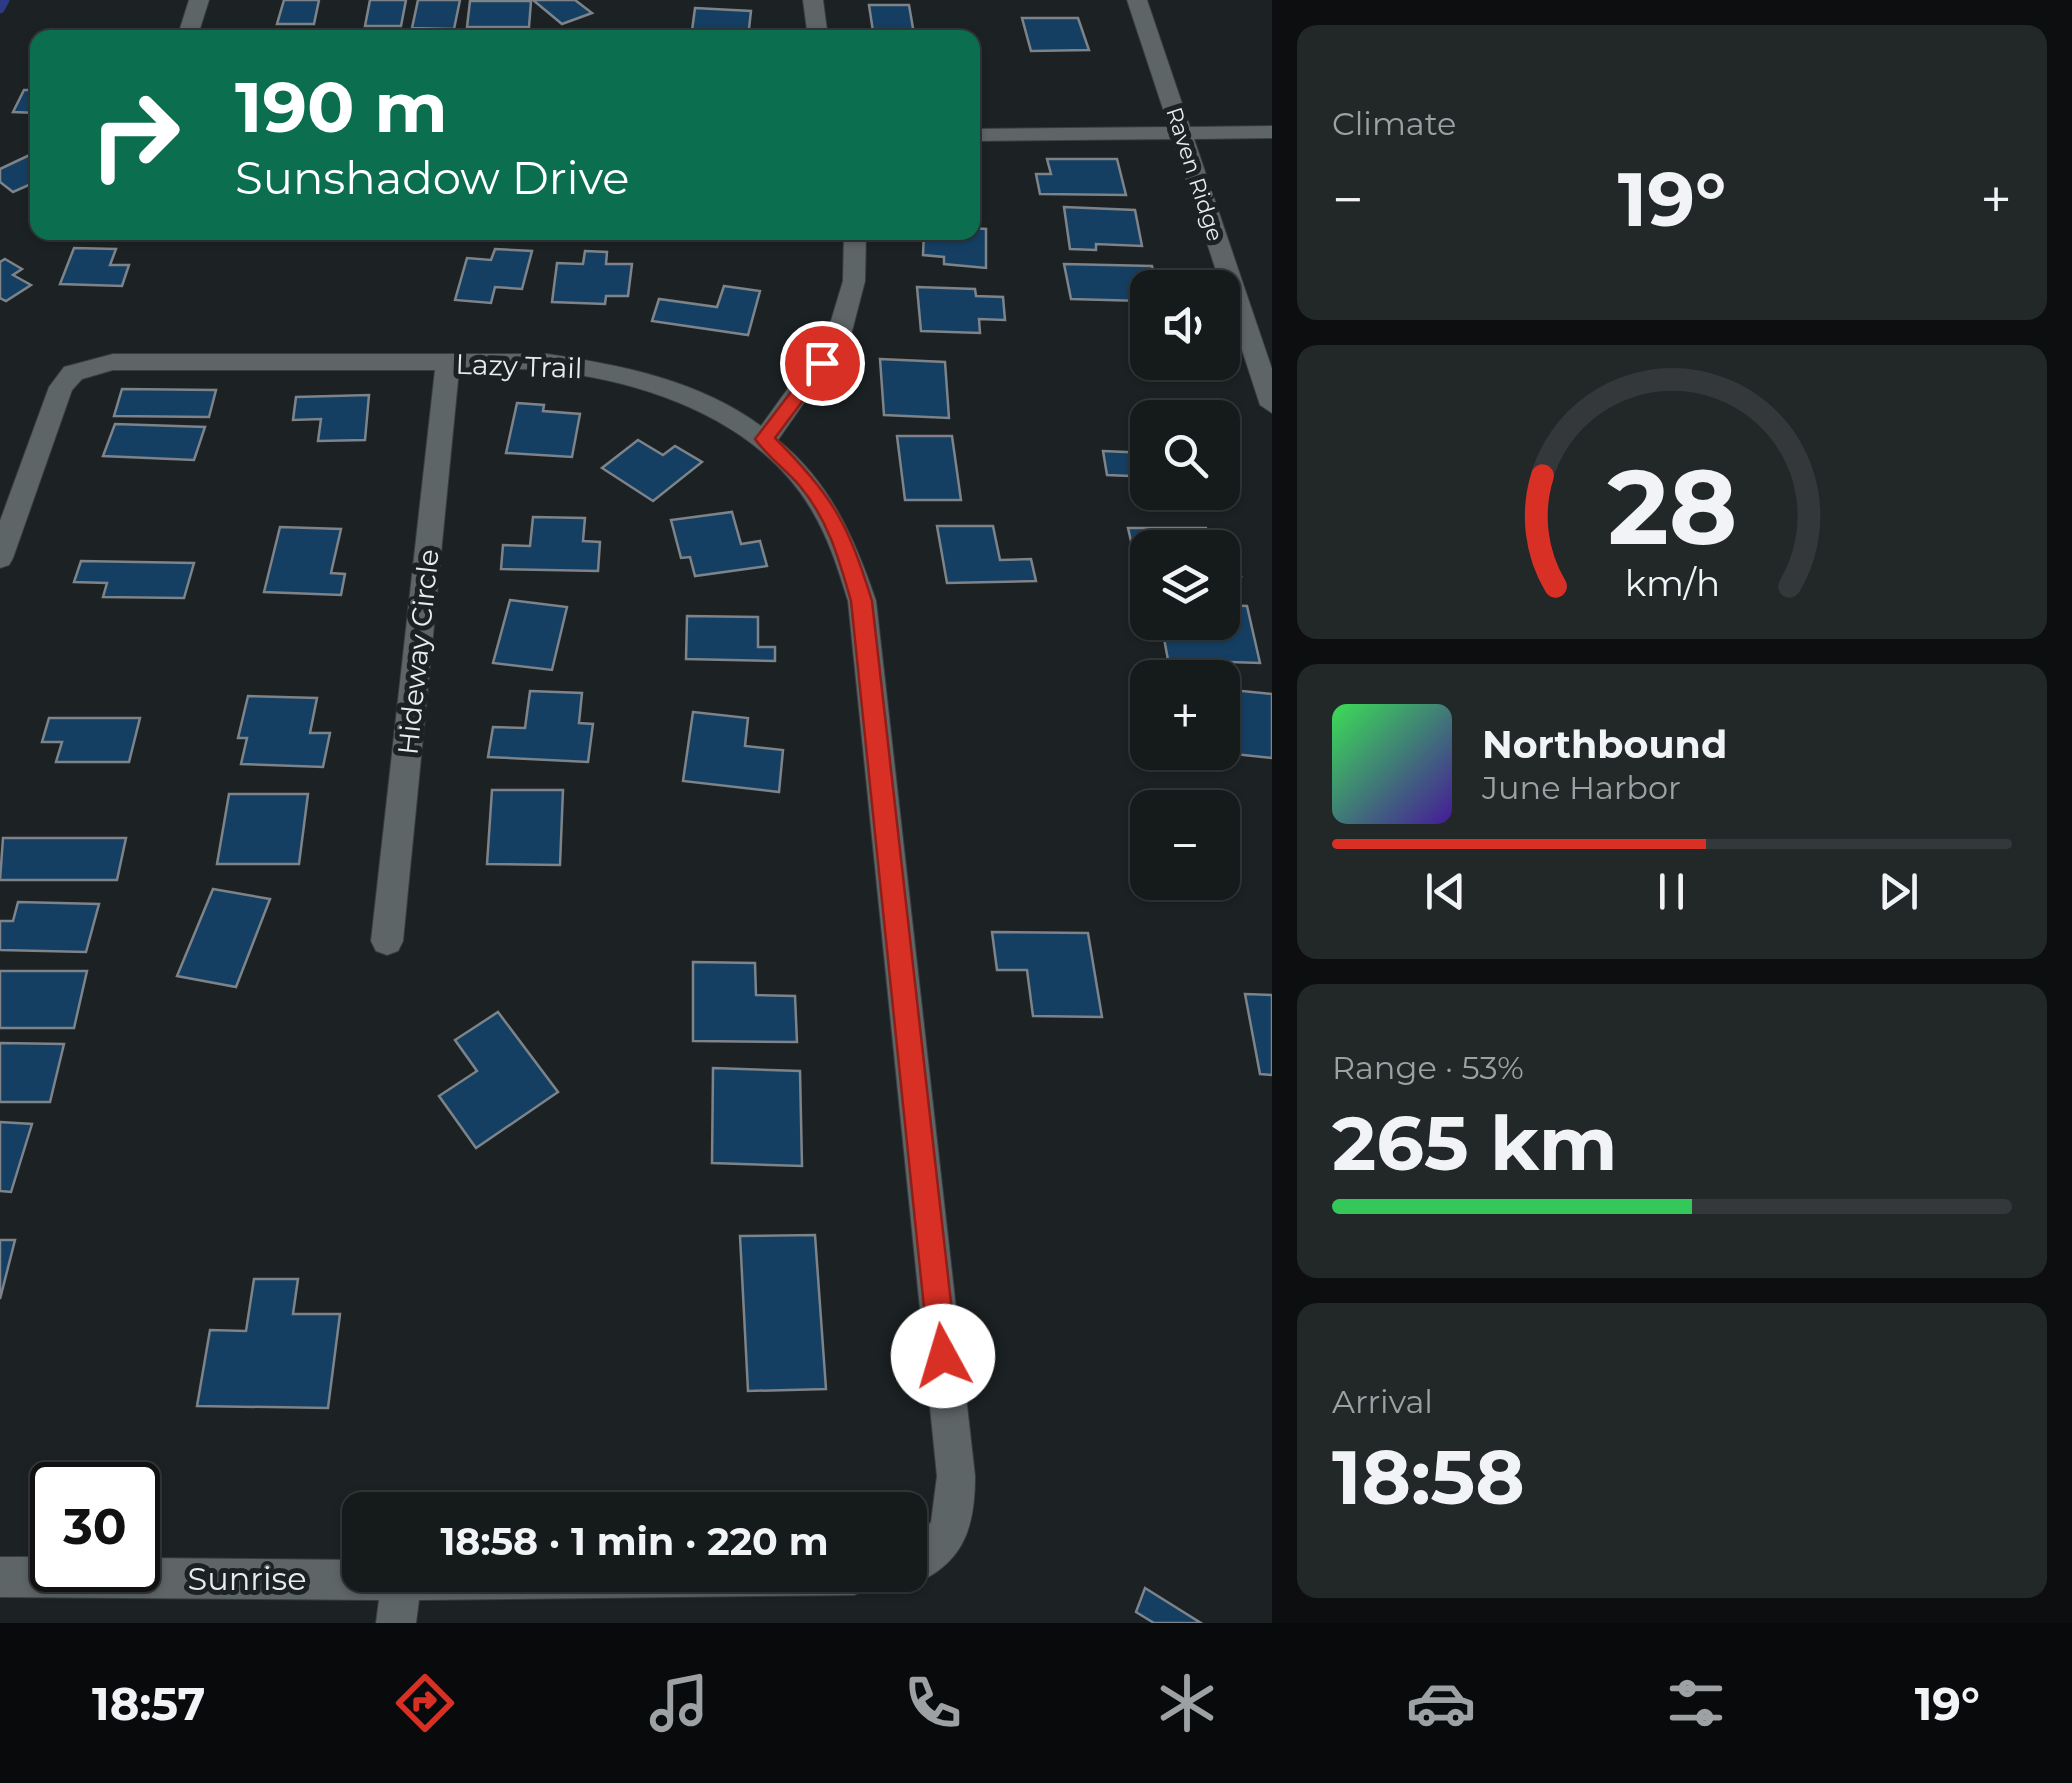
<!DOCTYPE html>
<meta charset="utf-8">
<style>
body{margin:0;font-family:Montserrat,sans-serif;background:#222728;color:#f1f3f6;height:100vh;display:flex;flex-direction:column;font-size:38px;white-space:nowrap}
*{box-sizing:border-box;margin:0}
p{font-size:32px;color:#9da1a3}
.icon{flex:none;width:55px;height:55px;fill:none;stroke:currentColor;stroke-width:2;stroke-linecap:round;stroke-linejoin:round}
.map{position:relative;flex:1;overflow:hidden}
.panel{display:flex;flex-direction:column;gap:25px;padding:25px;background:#0c0e0f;width:800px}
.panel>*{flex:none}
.banner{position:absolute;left:30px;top:30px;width:950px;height:210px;border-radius:20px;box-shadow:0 2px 8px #0004,0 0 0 2px #34383a;background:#0b6e4f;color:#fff;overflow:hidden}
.buttons{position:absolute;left:1130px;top:270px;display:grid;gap:20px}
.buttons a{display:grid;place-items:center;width:110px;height:110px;border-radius:20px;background:#151a1b;box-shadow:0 2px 8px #0004,0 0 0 2px #34383a;font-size:50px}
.speed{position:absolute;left:30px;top:1462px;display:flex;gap:20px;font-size:50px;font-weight:700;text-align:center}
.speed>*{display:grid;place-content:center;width:130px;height:130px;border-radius:50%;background:#151a1b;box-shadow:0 2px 8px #0004,0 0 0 2px #34383a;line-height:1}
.speed .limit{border:5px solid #111;border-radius:15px;background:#fff;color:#111}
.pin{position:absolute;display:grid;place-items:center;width:85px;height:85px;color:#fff;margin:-42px;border:5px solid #fff;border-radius:50%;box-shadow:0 2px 10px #0007}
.me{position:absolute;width:110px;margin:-55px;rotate:354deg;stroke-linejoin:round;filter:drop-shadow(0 0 8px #0008)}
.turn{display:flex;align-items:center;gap:35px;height:210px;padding:0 40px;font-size:45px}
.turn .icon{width:130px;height:130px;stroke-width:2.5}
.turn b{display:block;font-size:70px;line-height:85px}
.big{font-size:75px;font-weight:700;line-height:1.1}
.panel .widget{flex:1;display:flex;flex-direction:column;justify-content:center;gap:15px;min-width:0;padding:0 35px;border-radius:20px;background:#222728}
.panel .dial{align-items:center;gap:0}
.dial svg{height:260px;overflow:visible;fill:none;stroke:#34383a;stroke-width:7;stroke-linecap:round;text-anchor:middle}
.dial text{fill:#f1f3f6;stroke:none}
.song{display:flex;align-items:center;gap:30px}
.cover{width:120px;height:120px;border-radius:15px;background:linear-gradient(135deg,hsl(130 70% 55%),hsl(260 70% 35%))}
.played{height:10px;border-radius:5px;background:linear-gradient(90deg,#d93025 55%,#34383a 55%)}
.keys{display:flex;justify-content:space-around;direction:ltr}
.heat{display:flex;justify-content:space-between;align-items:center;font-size:55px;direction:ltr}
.charge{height:15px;border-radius:8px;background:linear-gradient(90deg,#34c759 53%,#34383a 0)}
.trip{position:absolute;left:342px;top:1492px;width:585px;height:100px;border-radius:20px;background:#151a1b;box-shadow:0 2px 8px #0004,0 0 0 2px #34383a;font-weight:700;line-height:100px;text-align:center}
.dock{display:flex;height:160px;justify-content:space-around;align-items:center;background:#080a0b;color:#9da1a3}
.dock .icon{width:70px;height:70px}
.dock .current{color:#d93025}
.dock b{font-size:45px;color:#f1f3f6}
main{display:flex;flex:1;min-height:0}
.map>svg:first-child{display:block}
</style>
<main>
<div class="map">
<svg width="1272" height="1623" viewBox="0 0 1272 1623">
<rect width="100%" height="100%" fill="#1c2224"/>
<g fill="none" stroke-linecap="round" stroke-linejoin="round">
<!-- stream -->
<path stroke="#2d3a85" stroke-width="9" d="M0,9L5,0"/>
</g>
<!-- building -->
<g fill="#153f62" stroke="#7d8388" stroke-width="2.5">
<path d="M284,0H319L314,24H277Z"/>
<path d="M370,0H406L401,26H365Z"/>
<path d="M418,0H460L454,29L412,28Z"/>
<path d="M533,0H575L592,13L562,24Z"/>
<path d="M470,1H531L529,27H467Z"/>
<path d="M869,5H909L914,34H906L907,38H874Z"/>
<path d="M695,8L751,11L748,38H691Z"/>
<path d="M1022,18H1078L1089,50L1031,51Z"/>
<path d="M24,90H38V113L13,112Z"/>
<path d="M38,151V181L13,192L0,182V169Z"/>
<path d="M1047,159H1117L1126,195L1040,194L1036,174H1051Z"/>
<path d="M1064,207L1135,210L1142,246L1096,244V250L1070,249Z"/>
<path d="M972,228L986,229V268L944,264V257L923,255L924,232H972Z"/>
<path d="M74,248L116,249L110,265H129L122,286L60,284Z"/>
<path d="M495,249L532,251L522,289L495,287L491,303L455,300L467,258L491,260Z"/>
<path d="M585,251L607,252L606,264H632L628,296H606L605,304L552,302L557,263L583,264Z"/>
<path d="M5,259L22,269L13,275L31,285L6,301L0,298V262Z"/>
<path d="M1064,264L1152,266L1157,287L1139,286L1142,301L1071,299Z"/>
<path d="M724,286L760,291L748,335L652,321L659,299L717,307Z"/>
<path d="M917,287L975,289L976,296L1003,297L1005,320L979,319L980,333L921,331Z"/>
<path d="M880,359L945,362L949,418L884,415Z"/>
<path d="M122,389L216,390L209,417L114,416Z"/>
<path d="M369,395L365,440L318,441L321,419L293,420L296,397Z"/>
<path d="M517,403L544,405L543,411L580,414L572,457L506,453Z"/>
<path d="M115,424L205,427L194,460L103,456Z"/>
<path d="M897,436H952L961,500H905Z"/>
<path d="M638,440L663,455L675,446L702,462L653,501L602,468Z"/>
<path d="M1103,451L1148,453V492H1211L1213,503L1134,500L1130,476L1107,475Z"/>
<path d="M732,512L741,544L760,541L767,566L695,576L690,557L681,558L671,520Z"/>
<path d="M533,517L585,518L583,541L600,542L598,571L501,569L503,545L530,546Z"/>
<path d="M937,526H993L1000,560L1031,559L1036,581L947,583Z"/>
<path d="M280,527L341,529L331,573L345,574L341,595L264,592Z"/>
<path d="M1128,528H1206L1211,548H1148V576H1139Z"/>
<path d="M1222,551H1233L1241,576H1222Z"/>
<path d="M81,561L194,563L184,598L103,597L107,583L74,582Z"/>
<path d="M510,600L567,607L552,670L493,663Z"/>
<path d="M1222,605L1247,606L1260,663L1168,660L1161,622H1222Z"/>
<path d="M687,616L758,617V647H775V661L686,659Z"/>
<path d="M1222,689L1272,694V758L1215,752H1222Z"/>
<path d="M530,691L582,693L579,723L593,724L588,762L488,757L493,727L525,728Z"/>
<path d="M248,696L317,698L310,733H330L323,767L241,764L247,738H238Z"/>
<path d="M693,712L748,718L745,746L783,750L779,792L683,781Z"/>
<path d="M49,718H140L129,762H56L62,742H42Z"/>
<path d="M492,790H563L560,865L487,864Z"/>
<path d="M229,794H308L299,864H217Z"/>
<path d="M3,838H126L117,880H0Z"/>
<path d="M213,889L270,899L236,987L177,976Z"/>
<path d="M18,902L99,904L86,952L0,950V921H13Z"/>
<path d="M992,932L1088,933L1102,1017L1033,1016L1027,970H997Z"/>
<path d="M693,962L755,963L756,995L795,996L797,1042L693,1041Z"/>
<path d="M0,971H87L74,1028H0Z"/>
<path d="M1245,994L1272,995V1075L1260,1074Z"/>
<path d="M498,1012L558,1092L476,1148L439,1096L477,1071L455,1040Z"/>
<path d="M0,1043L64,1044L50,1102H0Z"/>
<path d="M713,1068L800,1071L802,1166L712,1163Z"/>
<path d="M0,1122L32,1124L11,1192L0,1191Z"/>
<path d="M815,1235L826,1389L748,1391L740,1236Z"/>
<path d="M0,1240H15L0,1299Z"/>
<path d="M254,1279H298L293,1314H340L328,1408L197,1406L210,1330L246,1331Z"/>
<path d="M1145,1588L1201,1623H1154L1136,1612Z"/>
</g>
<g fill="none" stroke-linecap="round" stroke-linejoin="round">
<defs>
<g id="minor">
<path d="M189,0H209L197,38H177Z"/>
<path d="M803,0H823L828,38H808Z"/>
<path d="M1127,0H1147L1190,127L1272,126V138L1194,139L1272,369V413L1260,405L1173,139L972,141V129L1169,127Z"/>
<path d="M844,232H866L865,281L851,335L778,440C830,482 855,539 876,601L975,1476C975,1531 962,1565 910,1586L896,1580L894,1575H910V1545L931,1522L937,1476L848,601C838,569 829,539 811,509C759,421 648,382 551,371C521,367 489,370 459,370L403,941L398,951L387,955L376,951L371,941L435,370H113L82,379L72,390L13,558L9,565L0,568V521L49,387L64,367L113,354H547C621,365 699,380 761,426L827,334L843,281Z"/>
<path d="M0,1557H52V1570H138V1558L360,1560V1575H874L868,1589L854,1595L419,1600L416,1623H376L379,1600L0,1597Z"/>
</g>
</defs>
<!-- minor casing -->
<use href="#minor" stroke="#383d3f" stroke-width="2"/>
<!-- minor -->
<use href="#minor" fill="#5d6567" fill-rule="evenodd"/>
</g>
<!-- route -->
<path fill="#d93025" stroke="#8d1f18" stroke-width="2.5" d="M822,357L831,363L775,438C833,496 848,523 872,601L957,1356L953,1366L943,1370L933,1366L929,1356L851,601C839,559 828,519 799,485C785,469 767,456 755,439L816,359Z"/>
<g text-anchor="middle" stroke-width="10" stroke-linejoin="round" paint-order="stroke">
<!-- far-street labels -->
<g font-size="22" fill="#e8ecee" stroke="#1c2224">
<text transform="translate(1195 174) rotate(72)" y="8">Raven Ridge</text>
</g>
<!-- street labels -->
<g font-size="28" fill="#e8ecee" stroke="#1c2224">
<text transform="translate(519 366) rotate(2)" y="10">Lazy Trail</text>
<text transform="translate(418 652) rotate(-84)" y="10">Hideway Circle</text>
</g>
<!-- near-street labels -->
<g font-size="32" fill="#e8ecee" stroke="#1c2224">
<text x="247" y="1590">Sunrise</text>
</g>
</g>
</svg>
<div class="buttons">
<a><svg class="icon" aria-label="sound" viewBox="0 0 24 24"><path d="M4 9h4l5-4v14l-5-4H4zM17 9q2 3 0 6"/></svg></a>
<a><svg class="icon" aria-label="search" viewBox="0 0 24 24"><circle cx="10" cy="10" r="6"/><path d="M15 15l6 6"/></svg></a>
<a><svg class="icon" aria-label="layers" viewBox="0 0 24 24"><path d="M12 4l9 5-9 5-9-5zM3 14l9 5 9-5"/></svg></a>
<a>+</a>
<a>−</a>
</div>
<div class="speed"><div class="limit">30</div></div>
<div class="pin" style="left:822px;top:363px;background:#d93025"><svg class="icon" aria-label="arrive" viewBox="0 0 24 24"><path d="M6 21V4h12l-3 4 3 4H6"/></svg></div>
<svg class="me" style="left:943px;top:1356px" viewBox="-20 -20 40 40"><circle r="19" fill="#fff"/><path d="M0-13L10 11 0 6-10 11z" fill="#d93025"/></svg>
<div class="trip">18:58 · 1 min · 220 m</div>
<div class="banner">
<div class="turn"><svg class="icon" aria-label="right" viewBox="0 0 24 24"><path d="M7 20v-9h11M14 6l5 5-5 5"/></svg><div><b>190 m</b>Sunshadow Drive</div></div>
</div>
</div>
<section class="panel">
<div class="widget"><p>Climate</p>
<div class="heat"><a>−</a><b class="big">19°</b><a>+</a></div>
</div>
<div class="widget dial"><svg viewBox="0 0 100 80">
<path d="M14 69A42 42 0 1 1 86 69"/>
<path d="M14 69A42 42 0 0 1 10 35" stroke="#d93025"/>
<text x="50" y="56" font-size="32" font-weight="700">28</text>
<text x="50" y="72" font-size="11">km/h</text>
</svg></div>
<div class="widget">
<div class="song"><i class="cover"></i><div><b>Northbound</b><p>June Harbor</p></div></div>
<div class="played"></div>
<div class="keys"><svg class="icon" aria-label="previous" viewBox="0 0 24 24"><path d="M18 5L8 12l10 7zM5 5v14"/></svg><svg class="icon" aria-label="pause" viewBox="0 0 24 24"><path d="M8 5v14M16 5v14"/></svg><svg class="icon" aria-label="next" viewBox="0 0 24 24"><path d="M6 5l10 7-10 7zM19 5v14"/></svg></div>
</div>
<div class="widget"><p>Range · 53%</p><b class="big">265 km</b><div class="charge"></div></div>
<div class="widget"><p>Arrival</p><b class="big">18:58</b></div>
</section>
</main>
<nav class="dock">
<b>18:57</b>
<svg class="icon current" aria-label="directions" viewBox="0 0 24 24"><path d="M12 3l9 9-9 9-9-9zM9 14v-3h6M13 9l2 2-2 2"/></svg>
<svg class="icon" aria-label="music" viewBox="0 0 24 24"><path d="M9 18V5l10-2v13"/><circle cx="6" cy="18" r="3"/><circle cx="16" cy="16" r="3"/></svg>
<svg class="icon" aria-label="phone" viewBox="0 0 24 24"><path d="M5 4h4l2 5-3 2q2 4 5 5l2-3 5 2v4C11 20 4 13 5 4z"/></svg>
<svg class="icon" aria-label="climate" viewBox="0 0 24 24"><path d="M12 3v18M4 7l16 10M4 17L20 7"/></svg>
<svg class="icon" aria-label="car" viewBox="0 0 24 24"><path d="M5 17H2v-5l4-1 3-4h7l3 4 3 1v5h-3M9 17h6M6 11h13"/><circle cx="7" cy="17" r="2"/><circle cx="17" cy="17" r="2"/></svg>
<svg class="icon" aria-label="filters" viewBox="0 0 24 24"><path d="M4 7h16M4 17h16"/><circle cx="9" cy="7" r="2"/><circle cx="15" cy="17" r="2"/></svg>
<b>19°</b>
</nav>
